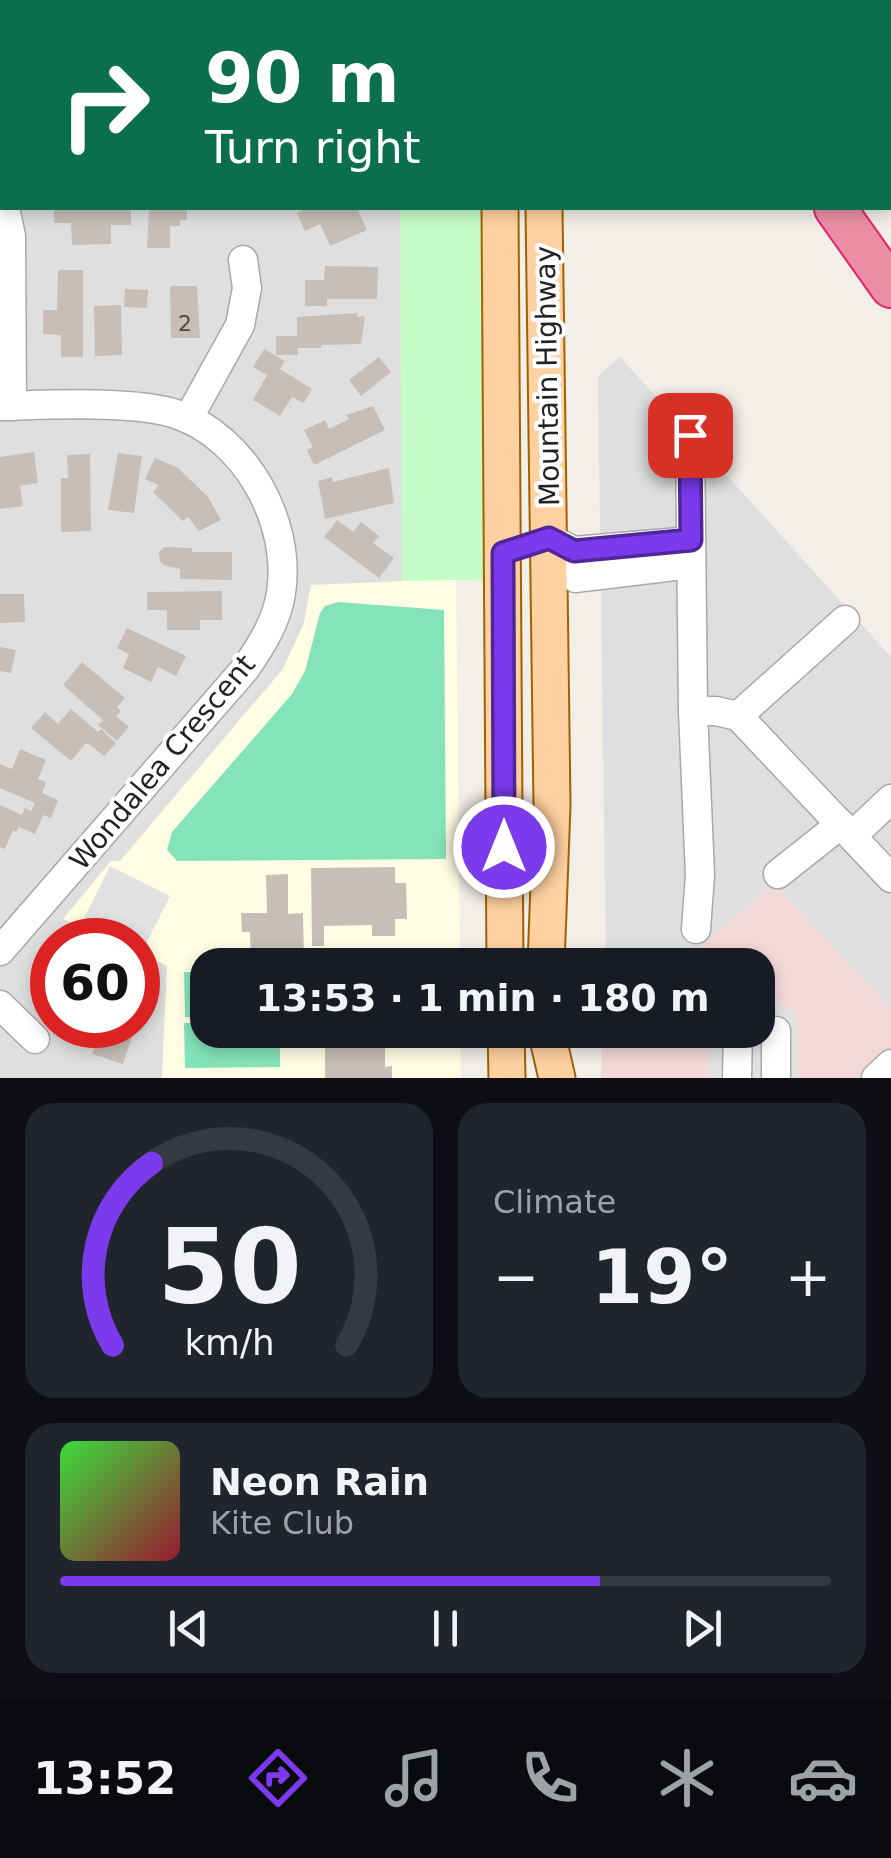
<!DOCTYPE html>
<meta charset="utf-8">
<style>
body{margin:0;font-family:"DejaVu Sans",sans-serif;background:#20242c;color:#f1f3f6;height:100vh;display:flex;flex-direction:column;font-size:38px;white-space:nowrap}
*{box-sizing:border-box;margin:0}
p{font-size:32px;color:#9ea1a6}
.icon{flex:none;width:55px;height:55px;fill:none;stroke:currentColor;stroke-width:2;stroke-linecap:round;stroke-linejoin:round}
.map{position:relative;height:1078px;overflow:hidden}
.sheet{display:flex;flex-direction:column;gap:25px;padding:25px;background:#0d0f14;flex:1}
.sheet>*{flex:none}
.banner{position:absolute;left:0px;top:0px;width:892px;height:210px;box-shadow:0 5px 15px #0003;background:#0b6e4f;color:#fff;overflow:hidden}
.speed{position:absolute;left:30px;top:918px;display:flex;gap:20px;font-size:50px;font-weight:700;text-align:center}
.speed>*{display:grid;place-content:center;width:130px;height:130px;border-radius:50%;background:#171b24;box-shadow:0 5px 15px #0003;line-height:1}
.speed .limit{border:15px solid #d22;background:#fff;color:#111}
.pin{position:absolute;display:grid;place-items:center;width:85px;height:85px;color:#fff;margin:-42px;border-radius:20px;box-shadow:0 5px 15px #0006}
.me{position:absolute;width:110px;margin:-55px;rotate:0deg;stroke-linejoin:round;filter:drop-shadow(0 0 8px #0008)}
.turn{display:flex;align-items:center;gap:35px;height:210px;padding:0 40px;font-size:45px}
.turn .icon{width:130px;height:130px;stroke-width:2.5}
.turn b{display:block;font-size:70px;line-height:85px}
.big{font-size:75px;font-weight:800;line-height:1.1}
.sheet .tile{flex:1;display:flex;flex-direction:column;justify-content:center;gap:15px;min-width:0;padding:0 35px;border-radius:30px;background:#20242c}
.sheet .dial{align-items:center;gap:0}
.dial svg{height:260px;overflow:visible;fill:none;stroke:#363941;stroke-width:7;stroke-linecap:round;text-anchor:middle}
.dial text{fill:#f1f3f6;stroke:none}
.song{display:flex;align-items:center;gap:30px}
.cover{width:120px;height:120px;border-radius:15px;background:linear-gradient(135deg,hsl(120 70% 55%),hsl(350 70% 35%))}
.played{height:10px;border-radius:5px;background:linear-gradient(90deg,#7c3aed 70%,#363941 70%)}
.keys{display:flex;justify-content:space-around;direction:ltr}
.heat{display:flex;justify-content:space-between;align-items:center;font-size:55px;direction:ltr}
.sheet .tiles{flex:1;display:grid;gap:25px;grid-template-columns:1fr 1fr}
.tile:last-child{grid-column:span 2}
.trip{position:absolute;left:190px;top:948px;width:585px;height:100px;border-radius:30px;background:#171b24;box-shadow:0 5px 15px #0003;font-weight:800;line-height:100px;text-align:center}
.menu{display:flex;height:160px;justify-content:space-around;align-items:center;background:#090b0e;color:#9ea1a6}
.menu .icon{width:70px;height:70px}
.menu .current{color:#7c3aed}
.menu b{font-size:45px;color:#f1f3f6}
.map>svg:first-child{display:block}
</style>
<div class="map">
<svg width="891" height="1078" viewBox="0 0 891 1078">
<rect width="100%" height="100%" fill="#f2eee8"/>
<!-- residential -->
<g fill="#e0dfdf">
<path d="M0,0H249L2,2V208H400L402,581L311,585L304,623L283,669L120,861H111L64,919L110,940H52V1025H138V952L167,965L162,1078H0Z"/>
<path d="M620,357L891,657V1009L774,884L695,952L686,953L672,965H606L598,376Z"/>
</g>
<!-- commercial -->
<path fill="#f3d8d8" d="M774,884L891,1009V1078H601V1030H758V965H679Z"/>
<!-- education -->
<path fill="#fffee5" d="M456,579L460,965H208V1030H460L461,1078H162L167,966L138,952V940H110L63,919L111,861H120L283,669L304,623L311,585Z"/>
<!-- park -->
<path fill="#c6fcc7" d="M400,208H500L503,579L402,581Z"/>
<!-- pitch -->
<g fill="#84e3b9">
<path d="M338,602L444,610L446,859L177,861L167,850L172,832L292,694L305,671L320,613L325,606Z"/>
<path d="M184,972H207V1017H185Z"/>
<path d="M184,1023H207L208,1030H280V1067L185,1068Z"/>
</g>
<!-- parking -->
<g fill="#e2e2e2">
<path d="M281,587L300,592L298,613L272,674L127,839L109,823L229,688Z"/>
<path d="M110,866L170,896L144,948L138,945V940H127L84,918Z"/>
<path d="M758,988H763L798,1018V1078H711L708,1075L709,1030H758Z"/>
</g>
<!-- building -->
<g fill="#c7beb7">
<path d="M54,208H131V225H111V244L72,245L71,223H54Z"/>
<path d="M149,208H187V220H180V226H170V248H147Z"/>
<path d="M308,208L320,210L357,208L367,230L330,246L320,224L305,231L297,213Z"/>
<path d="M325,266L378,267L377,299H327V306H305V280H324Z"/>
<path d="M58,270H83V357H61V335L43,334V310H57Z"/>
<path d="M170,286H197L200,338H171Z"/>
<path d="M125,289L148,290L147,308L124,307Z"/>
<path d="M121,305L122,355L95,356L94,306Z"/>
<path d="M357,313V317L365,316L361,344L321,345V348H298V355H276V336H297V317Z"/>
<path d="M264,349L285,361L280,369L312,389L304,403L292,397L280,416L253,400L267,375L253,367Z"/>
<path d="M379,357L391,372L361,396L349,380Z"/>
<path d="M373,406L385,430L314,465L307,450L313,447L304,430L325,420L329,429L349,419L346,415Z"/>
<path d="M34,452L38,483L20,486L23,506L0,509V457Z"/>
<path d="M118,453L142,456L134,513L108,510Z"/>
<path d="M90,454L91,531L61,532V478H68L67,455Z"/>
<path d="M155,458L177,467L208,497L221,520L199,531L188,517L183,521L153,492L159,485L145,479Z"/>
<path d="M389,468L394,503L325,519L318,481L332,477L333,482Z"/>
<path d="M337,520L353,532L361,522L379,536L373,543L394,558L379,578L324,537Z"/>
<path d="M164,547L192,548V552H232V580L180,579V569L163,565L160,561L159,552Z"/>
<path d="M222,591V620H200V630H167V610H147V592Z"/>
<path d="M0,594H24L25,622L0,623Z"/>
<path d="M127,628L186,656L176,676L158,667L151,682L123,668L129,654L117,648Z"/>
<path d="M0,647L16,650L11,673L0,671Z"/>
<path d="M82,662L125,698L117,707L121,711L116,716L129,727L117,741L98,725L103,720L63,685Z"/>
<path d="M71,709L98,732L101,729L116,743L104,756L89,744H85L71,761L31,728L45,712L58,724Z"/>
<path d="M20,749L46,760L38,779L46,782L42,793L58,800L51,818L43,815L35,834L19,827L16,832L13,830L5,849L0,847V805L22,815L25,808L31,811L35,803L0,788V764L12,769Z"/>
<path d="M395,867V883H406L407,919H395V936H372V925L324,926V946H312L311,868Z"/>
<path d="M288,874V914L303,913L304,961L251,963L250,932H242L241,913H267L266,875Z"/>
<path d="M102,1025H136L123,1064L92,1054Z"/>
<path d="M317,1030H385V1067L392,1066V1078H325V1037H317Z"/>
</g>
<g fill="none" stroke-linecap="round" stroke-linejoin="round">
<defs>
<g id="minor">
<path d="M249,0L250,2"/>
<path d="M5,208L11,236L12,406"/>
<path d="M0,406C46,405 135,400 176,414C245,437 292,522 281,593C277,621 261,646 245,669L0,951"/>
<path d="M188,419L240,325L247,288L243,260"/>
<path d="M690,435L693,711H716L738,716L891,878"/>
<path d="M549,538L574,551L691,541"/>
<path d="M550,562L575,578L691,564"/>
<path d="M693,711L700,875L696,929"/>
<path d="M738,716L845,620"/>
<path d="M852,836L891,799"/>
<path d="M778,874L841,824"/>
<path d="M0,1005L35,1039"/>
<path d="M776,1031V1078"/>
<path d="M737,1078L738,1030"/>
<path d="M876,1078L891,1064"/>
</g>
<g id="major">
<path d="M501,2V0"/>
<path d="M546,2V0"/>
<path d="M500,208L505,965"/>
<path d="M544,208L552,805L546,965"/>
<path d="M506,1030L507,1078"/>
<path d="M546,1030L557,1078"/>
</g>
<g id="highway">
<path d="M687,0L689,2"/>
<path d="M786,0L788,2"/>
<path d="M890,160L891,161"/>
<path d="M835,208L891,287"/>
</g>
</defs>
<!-- minor casing -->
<use href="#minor" stroke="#a9a9a9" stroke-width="31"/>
<!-- major casing -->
<use href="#major" stroke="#a06200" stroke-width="39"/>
<!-- highway casing -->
<use href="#highway" stroke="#e3236f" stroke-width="44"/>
<!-- minor -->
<use href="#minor" stroke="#fff" stroke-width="28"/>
<!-- major -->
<use href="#major" stroke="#ffd1a1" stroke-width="35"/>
<!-- highway -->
<use href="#highway" stroke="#eb8ea5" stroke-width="40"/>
</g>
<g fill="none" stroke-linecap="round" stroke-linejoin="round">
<defs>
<path id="route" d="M504,847L503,553L549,538L574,551L691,540L690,435"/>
</defs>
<!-- route casing -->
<use href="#route" stroke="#51269a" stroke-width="25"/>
<!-- route -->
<use href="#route" stroke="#7c3aed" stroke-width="18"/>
</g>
<g text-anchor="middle" stroke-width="8" stroke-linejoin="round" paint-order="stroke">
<!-- number labels -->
<g font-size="22" fill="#4b4947">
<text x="185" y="331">2</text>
</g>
<!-- street labels -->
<g font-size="28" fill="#222" stroke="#fff">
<text transform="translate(547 376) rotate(-91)" y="10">Mountain Highway</text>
<text transform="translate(162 762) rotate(-50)" y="10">Wondalea Crescent</text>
</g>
</g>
</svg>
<div class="speed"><div class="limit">60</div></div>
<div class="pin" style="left:690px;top:435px;background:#d93025"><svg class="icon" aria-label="arrive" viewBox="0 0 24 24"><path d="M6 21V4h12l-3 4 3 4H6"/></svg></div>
<svg class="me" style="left:504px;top:847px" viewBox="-20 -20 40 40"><circle r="17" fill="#7c3aed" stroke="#fff" stroke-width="3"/><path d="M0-11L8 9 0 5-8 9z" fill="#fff"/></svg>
<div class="trip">13:53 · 1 min · 180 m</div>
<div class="banner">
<div class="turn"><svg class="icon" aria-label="right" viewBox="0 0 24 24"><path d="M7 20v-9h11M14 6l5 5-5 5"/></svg><div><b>90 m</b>Turn right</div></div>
</div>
</div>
<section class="sheet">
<div class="tiles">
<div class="tile dial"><svg viewBox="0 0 100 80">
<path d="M14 69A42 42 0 1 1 86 69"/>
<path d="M14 69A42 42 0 0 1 26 13" stroke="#7c3aed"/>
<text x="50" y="56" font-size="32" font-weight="700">50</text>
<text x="50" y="72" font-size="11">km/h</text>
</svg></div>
<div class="tile"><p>Climate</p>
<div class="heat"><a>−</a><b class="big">19°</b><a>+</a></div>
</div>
<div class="tile">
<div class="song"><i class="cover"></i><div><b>Neon Rain</b><p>Kite Club</p></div></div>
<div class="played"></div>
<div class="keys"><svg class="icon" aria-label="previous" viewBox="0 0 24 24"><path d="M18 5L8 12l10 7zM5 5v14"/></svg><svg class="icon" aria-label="pause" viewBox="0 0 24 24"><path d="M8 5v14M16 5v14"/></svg><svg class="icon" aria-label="next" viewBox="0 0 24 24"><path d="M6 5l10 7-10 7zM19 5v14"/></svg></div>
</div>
</div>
</section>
<nav class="menu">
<b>13:52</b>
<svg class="icon current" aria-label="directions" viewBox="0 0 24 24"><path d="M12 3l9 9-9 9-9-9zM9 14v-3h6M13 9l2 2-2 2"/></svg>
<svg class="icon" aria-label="music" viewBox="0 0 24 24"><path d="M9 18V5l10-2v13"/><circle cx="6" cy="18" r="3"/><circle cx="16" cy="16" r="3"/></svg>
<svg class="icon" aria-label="phone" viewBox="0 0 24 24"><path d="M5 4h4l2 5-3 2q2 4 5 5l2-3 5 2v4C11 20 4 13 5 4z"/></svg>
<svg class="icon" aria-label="climate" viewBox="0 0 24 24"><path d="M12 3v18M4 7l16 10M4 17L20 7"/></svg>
<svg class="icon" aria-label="car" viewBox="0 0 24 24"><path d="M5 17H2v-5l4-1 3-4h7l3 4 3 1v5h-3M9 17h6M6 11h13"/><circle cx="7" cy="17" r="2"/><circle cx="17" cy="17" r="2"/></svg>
</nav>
